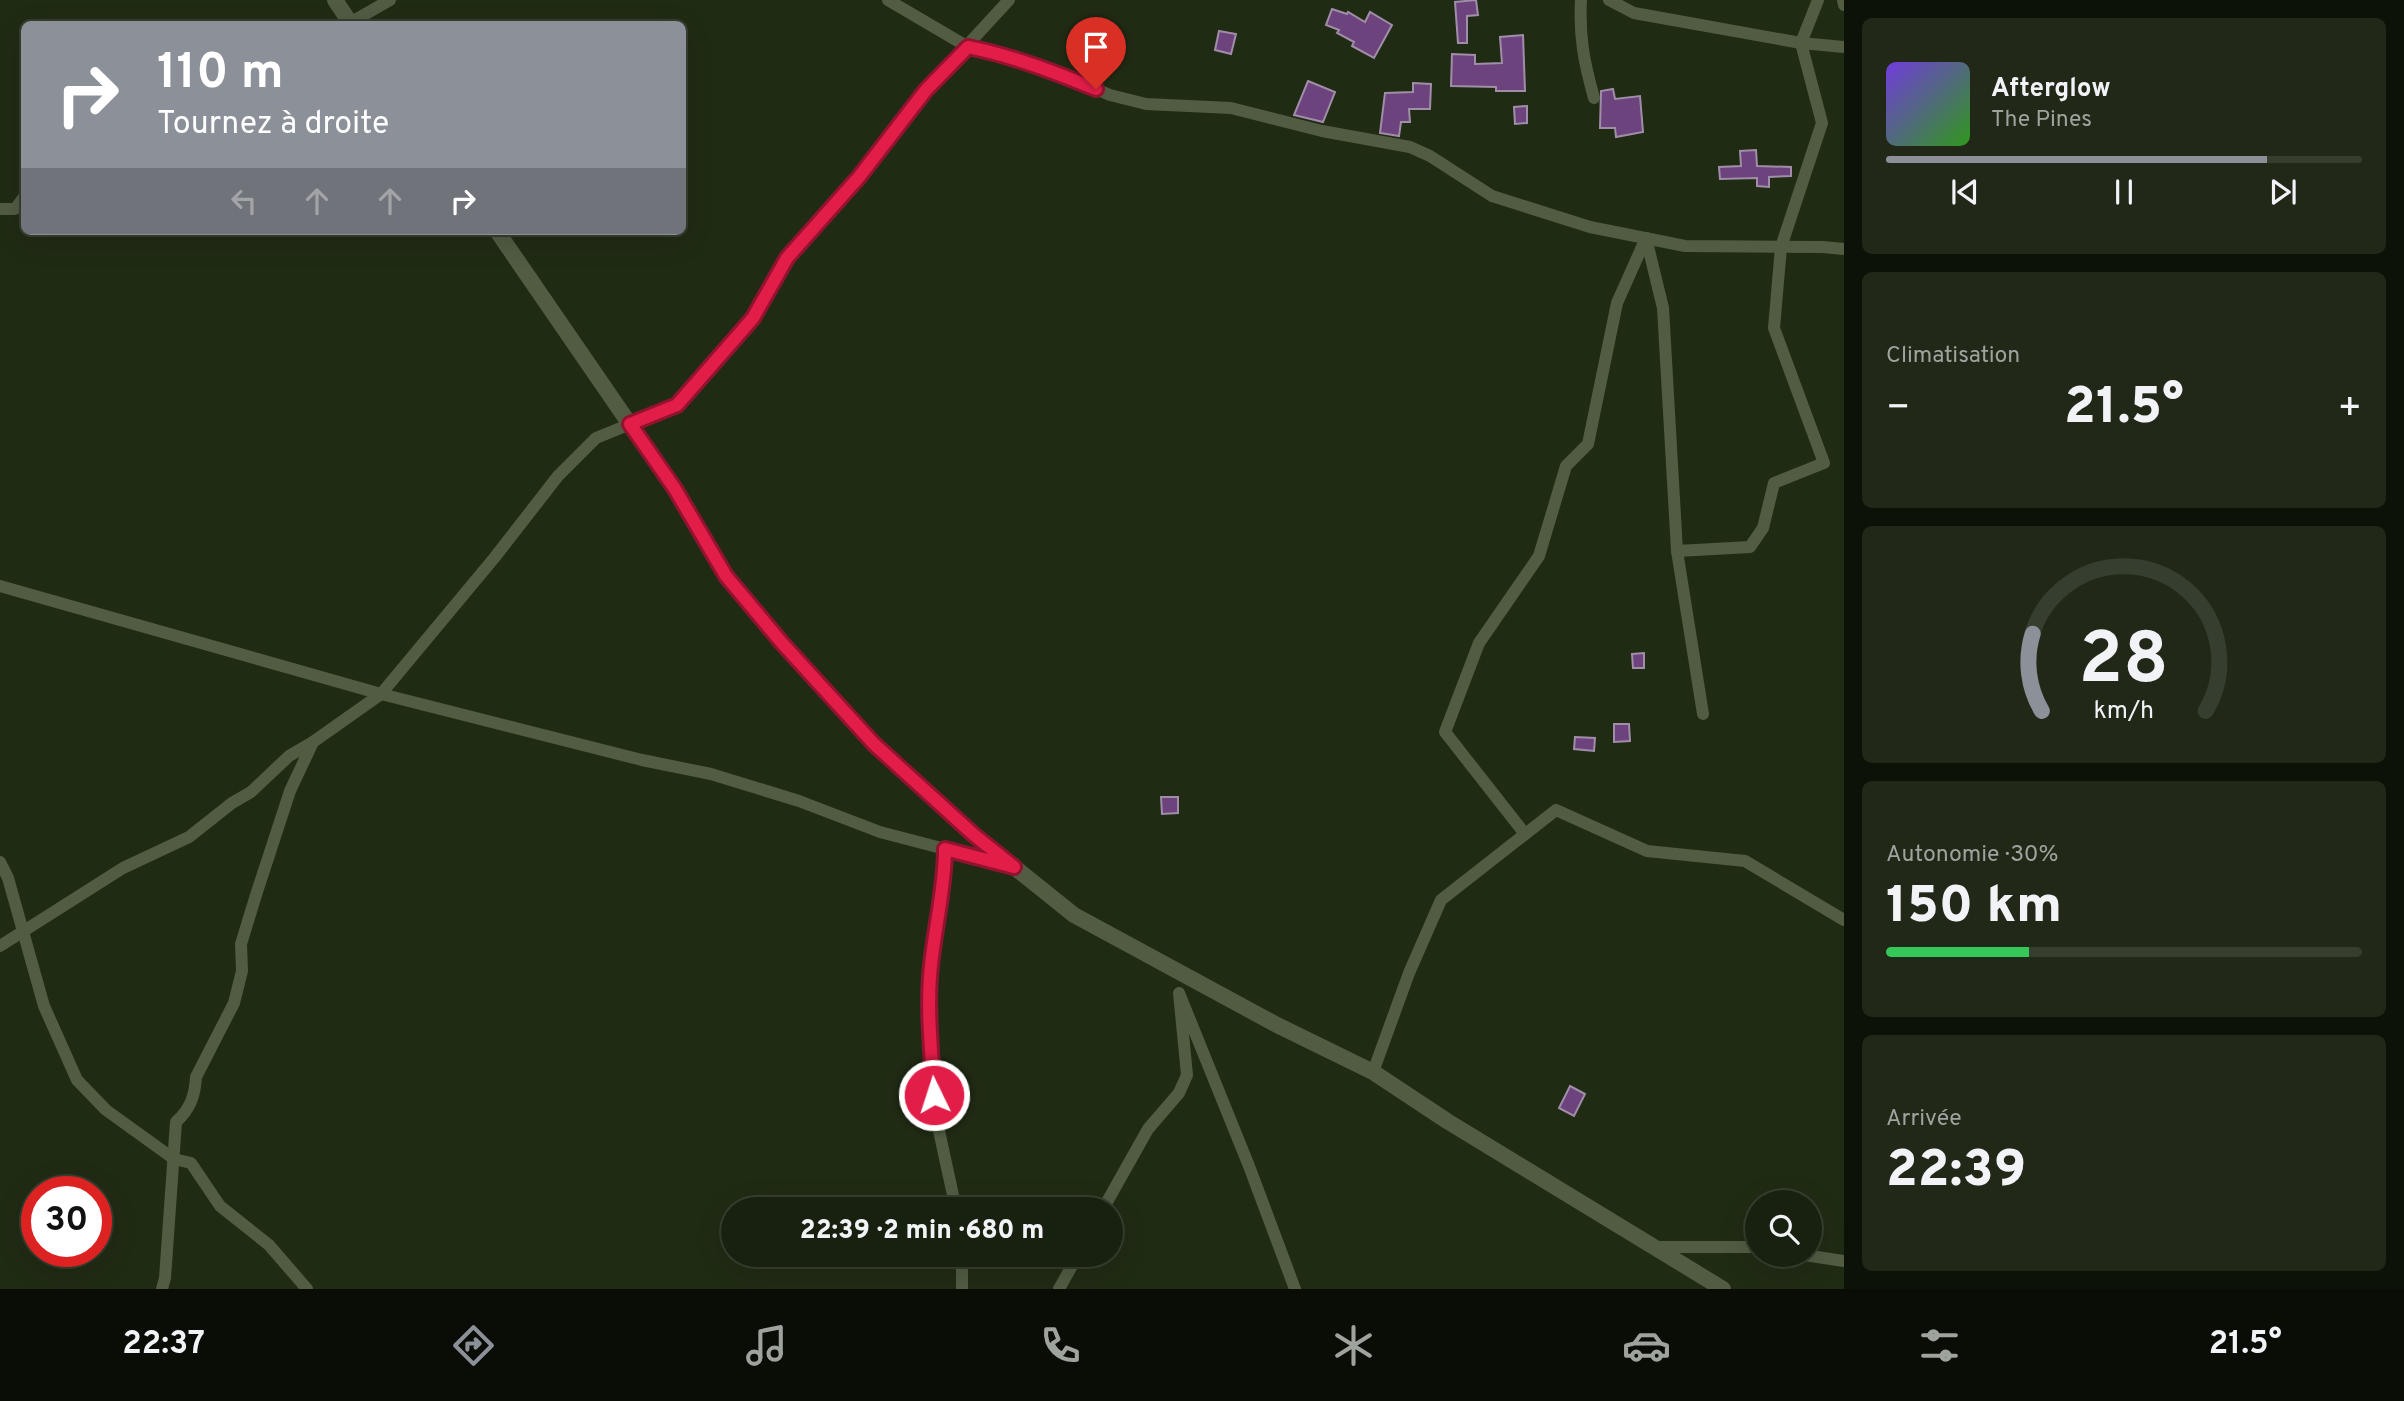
<!DOCTYPE html>
<html lang="fr">
<meta charset="utf-8">
<style>
body{margin:0;font-family:Overpass,sans-serif;background:#212818;color:#f1f3f6;height:100vh;display:flex;flex-direction:column;font-size:26px;white-space:nowrap}
*{box-sizing:border-box;margin:0}
p{font-size:23px;color:#9fa39e}
.icon{flex:none;width:38px;height:38px;fill:none;stroke:currentColor;stroke-width:2;stroke-linecap:round;stroke-linejoin:round}
.map{position:relative;flex:1;overflow:hidden}
.side{display:flex;flex-direction:column;gap:18px;padding:18px;background:#0d1208;width:560px}
.side>*{flex:none}
.top-card{position:absolute;left:21px;top:21px;width:665px;height:214px;border-radius:10px;box-shadow:0 7px 28px #0002,0 0 0 2px #363e2f;background:#8c9099;color:#fff;overflow:hidden}
.buttons{position:absolute;left:1745px;top:1190px;display:grid;gap:14px}
.buttons a{display:grid;place-items:center;width:77px;height:77px;border-radius:50%;background:#18200f;box-shadow:0 7px 28px #0002,0 0 0 2px #363e2f;font-size:35px}
.speed{position:absolute;left:21px;top:1176px;display:flex;gap:14px;font-size:35px;font-weight:700;text-align:center}
.speed>*{display:grid;place-content:center;width:91px;height:91px;border-radius:50%;background:#18200f;box-shadow:0 7px 28px #0002,0 0 0 2px #363e2f;line-height:1}
.speed .limit{border:10px solid #d22;background:#fff;color:#111}
.pin{position:absolute;display:grid;place-items:center;width:60px;height:60px;color:#fff;margin:-72px -30px;border-radius:50% 50% 50% 0;rotate:-45deg;box-shadow:0 0 7px #0007}
.pin .icon{rotate:45deg}
.me{position:absolute;width:77px;margin:-38px;rotate:356deg;stroke-linejoin:round;filter:drop-shadow(0 0 5px #0008)}
.turn{display:flex;align-items:center;gap:24px;height:147px;padding:0 21px;font-size:32px}
.turn .icon{width:91px;height:91px;stroke-width:2.5}
.turn b{display:block;font-size:49px;line-height:60px}
.lanes{display:flex;align-items:center;height:66px;padding:0 21px;background:#0003;justify-content:center;gap:35px;direction:ltr}
.lanes .off{opacity:.35}
.big{font-size:52px;font-weight:800;line-height:1.1}
.side .tile{flex:1;display:flex;flex-direction:column;justify-content:center;gap:10px;min-width:0;padding:0 24px;border-radius:10px;background:#212818}
.side .dial{align-items:center;gap:0}
.dial svg{height:182px;overflow:visible;fill:none;stroke:#363e2f;stroke-width:7;stroke-linecap:round;text-anchor:middle}
.dial text{fill:#f1f3f6;stroke:none}
.song{display:flex;align-items:center;gap:21px}
.cover{width:84px;height:84px;border-radius:10px;background:linear-gradient(135deg,hsl(260 70% 55%),hsl(110 70% 35%))}
.played{height:7px;border-radius:4px;background:linear-gradient(90deg,#8c9099 80%,#363e2f 80%)}
.keys{display:flex;justify-content:space-around;direction:ltr}
.heat{display:flex;justify-content:space-between;align-items:center;font-size:38px;direction:ltr}
.charge{height:10px;border-radius:5px;background:linear-gradient(90deg,#34c759 30%,#363e2f 0)}
.trip{position:absolute;left:721px;top:1197px;width:402px;height:70px;border-radius:35px;background:#18200f;box-shadow:0 7px 28px #0002,0 0 0 2px #363e2f;font-weight:800;line-height:70px;text-align:center}
.tabs{display:flex;height:112px;justify-content:space-around;align-items:center;background:#0a0d06;color:#9fa39e}
.tabs .icon{width:49px;height:49px}
.tabs .selected{color:#8c9099}
.tabs b{font-size:32px;color:#f1f3f6}
main{display:flex;flex:1;min-height:0}
.map>svg:first-child{display:block}
</style>
<main>
<div class="map">
<svg width="1844" height="1289" viewBox="0 0 1844 1289">
<rect width="100%" height="100%" fill="#202b14"/>
<!-- building -->
<g fill="#6c437c" stroke="#a08ea8" stroke-width="2">
<path d="M1476,0L1478,15L1467,16V43H1458L1455,2Z"/>
<path d="M1332,9L1347,14L1348,12L1365,22L1370,12L1392,25L1374,58L1352,46L1354,42L1337,33L1339,30L1326,25Z"/>
<path d="M1219,31L1236,34L1231,54L1215,50Z"/>
<path d="M1523,35L1525,91H1496V87L1451,86L1452,54L1475,55V64L1502,63L1500,37Z"/>
<path d="M1308,81L1335,92L1323,122L1294,115Z"/>
<path d="M1413,83L1431,84L1430,109H1409L1410,122H1401L1399,136L1380,133L1385,93L1413,92Z"/>
<path d="M1613,89L1615,99L1640,96L1643,132L1616,137L1615,128H1600L1601,91Z"/>
<path d="M1527,106V123L1515,124L1514,107Z"/>
<path d="M1756,150L1757,166L1791,167V176L1769,177V187L1757,186V178L1720,179L1719,167L1741,166L1740,151Z"/>
<path d="M1644,653V668H1633L1632,654Z"/>
<path d="M1614,724H1629L1630,741L1614,742Z"/>
<path d="M1575,737L1595,738L1594,751L1574,749Z"/>
<path d="M1161,797H1178V813L1162,814Z"/>
<path d="M1570,1086L1585,1094L1574,1116L1559,1108Z"/>
</g>
<g fill="none" stroke-linecap="round" stroke-linejoin="round">
<!-- minor -->
<g stroke="#515c43" stroke-width="12">
<path d="M888,0L968,47L1000,53L1041,66L1110,95L1146,104L1231,108L1322,131L1410,147L1430,156L1492,196L1590,227L1685,246L1823,247L1844,249"/>
<path d="M1581,0C1579,37 1584,62 1594,98"/>
<path d="M1609,0L1634,13L1801,43L1844,47"/>
<path d="M1843,0L1844,5"/>
<path d="M348,24L390,0"/>
<path d="M0,209H15L24,197"/>
<path d="M1646,238L1663,308L1677,551L1703,714"/>
<path d="M1677,551L1750,547L1763,528L1774,483L1824,463L1774,328L1781,247L1822,123L1801,43L1818,0"/>
<path d="M0,586L381,694L642,760L711,774L799,801L880,832L1010,866"/>
<path d="M1525,834L1445,732L1479,643L1539,556L1566,466L1588,444L1617,303L1646,238"/>
<path d="M945,849V879L933,943L929,979L930,1030L936,1117L956,1209"/>
<path d="M0,862L8,878L44,1006L77,1080L106,1110L174,1159L191,1163L220,1206L269,1245L307,1289"/>
<path d="M0,946L123,868L189,837L232,803L251,792L289,756L313,742"/>
<path d="M1373,1072L1409,973L1441,900L1556,810L1647,851L1745,861L1844,920"/>
<path d="M1103,1209L1148,1129L1179,1093L1187,1075L1179,993L1249,1166L1295,1289"/>
<path d="M1655,1247H1757"/>
<path d="M1804,1255L1844,1261"/>
<path d="M162,1289L165,1278L176,1122C190,1109 195,1096 196,1077L234,1003L242,971L241,944L256,895L290,791L313,742L381,694L495,557L558,476L596,438L677,405L753,318L787,258L859,177L926,90L1009,0"/>
<path d="M962,1289V1255"/>
<path d="M1059,1289L1078,1255"/>
</g>
<!-- tertiary -->
<g stroke="#515c43" stroke-width="16">
<path d="M335,0L351,24"/>
<path d="M497,231L675,490L726,576L782,643L874,744L974,835L1074,915L1277,1025L1373,1072L1447,1121L1723,1289"/>
</g>
</g>
<g fill="none" stroke-linecap="round" stroke-linejoin="round">
<defs>
<path id="route" d="M934,1095C932,1056 927,1016 930,977C933,933 945,892 945,849L1014,867L974,835L874,744L782,643L726,576L675,489L630,424L677,405L753,318L787,258L859,177L926,90L968,47C1013,56 1054,72 1096,89"/>
</defs>
<!-- route casing -->
<use href="#route" stroke="#92132f" stroke-width="18"/>
<!-- route -->
<use href="#route" stroke="#e11d48" stroke-width="12"/>
</g>
</svg>
<div class="buttons">
<a><svg class="icon" aria-label="search" viewBox="0 0 24 24"><circle cx="10" cy="10" r="6"/><path d="M15 15l6 6"/></svg></a>
</div>
<div class="speed"><div class="limit">30</div></div>
<div class="pin" style="left:1096px;top:89px;background:#d93025"><svg class="icon" aria-label="arrive" viewBox="0 0 24 24"><path d="M6 21V4h12l-3 4 3 4H6"/></svg></div>
<svg class="me" style="left:934px;top:1095px" viewBox="-20 -20 40 40"><circle r="17" fill="#e11d48" stroke="#fff" stroke-width="3"/><path d="M0-11L8 9 0 5-8 9z" fill="#fff"/></svg>
<div class="trip">22:39 · 2 min · 680 m</div>
<div class="top-card">
<div class="turn"><svg class="icon" aria-label="right" viewBox="0 0 24 24"><path d="M7 20v-9h11M14 6l5 5-5 5"/></svg><div><b>110 m</b>Tournez à droite</div></div>
<div class="lanes"><svg class="icon off" aria-label="left" viewBox="0 0 24 24"><path d="M17 20v-9H6M10 6l-5 5 5 5"/></svg><svg class="icon off" aria-label="ahead" viewBox="0 0 24 24"><path d="M12 20V5M6 11l6-6 6 6"/></svg><svg class="icon off" aria-label="ahead" viewBox="0 0 24 24"><path d="M12 20V5M6 11l6-6 6 6"/></svg><svg class="icon" aria-label="right" viewBox="0 0 24 24"><path d="M7 20v-9h11M14 6l5 5-5 5"/></svg></div>
</div>
</div>
<section class="side">
<div class="tile">
<div class="song"><i class="cover"></i><div><b>Afterglow</b><p>The Pines</p></div></div>
<div class="played"></div>
<div class="keys"><svg class="icon" aria-label="previous" viewBox="0 0 24 24"><path d="M18 5L8 12l10 7zM5 5v14"/></svg><svg class="icon" aria-label="pause" viewBox="0 0 24 24"><path d="M8 5v14M16 5v14"/></svg><svg class="icon" aria-label="next" viewBox="0 0 24 24"><path d="M6 5l10 7-10 7zM19 5v14"/></svg></div>
</div>
<div class="tile"><p>Climatisation</p>
<div class="heat"><a>−</a><b class="big">21.5°</b><a>+</a></div>
</div>
<div class="tile dial"><svg viewBox="0 0 100 80">
<path d="M14 69A42 42 0 1 1 86 69"/>
<path d="M14 69A42 42 0 0 1 10 35" stroke="#8c9099"/>
<text x="50" y="56" font-size="32" font-weight="700">28</text>
<text x="50" y="72" font-size="11">km/h</text>
</svg></div>
<div class="tile"><p>Autonomie · 30%</p><b class="big">150 km</b><div class="charge"></div></div>
<div class="tile"><p>Arrivée</p><b class="big">22:39</b></div>
</section>
</main>
<nav class="tabs">
<b>22:37</b>
<svg class="icon selected" aria-label="directions" viewBox="0 0 24 24"><path d="M12 3l9 9-9 9-9-9zM9 14v-3h6M13 9l2 2-2 2"/></svg>
<svg class="icon" aria-label="music" viewBox="0 0 24 24"><path d="M9 18V5l10-2v13"/><circle cx="6" cy="18" r="3"/><circle cx="16" cy="16" r="3"/></svg>
<svg class="icon" aria-label="phone" viewBox="0 0 24 24"><path d="M5 4h4l2 5-3 2q2 4 5 5l2-3 5 2v4C11 20 4 13 5 4z"/></svg>
<svg class="icon" aria-label="climate" viewBox="0 0 24 24"><path d="M12 3v18M4 7l16 10M4 17L20 7"/></svg>
<svg class="icon" aria-label="car" viewBox="0 0 24 24"><path d="M5 17H2v-5l4-1 3-4h7l3 4 3 1v5h-3M9 17h6M6 11h13"/><circle cx="7" cy="17" r="2"/><circle cx="17" cy="17" r="2"/></svg>
<svg class="icon" aria-label="filters" viewBox="0 0 24 24"><path d="M4 7h16M4 17h16"/><circle cx="9" cy="7" r="2"/><circle cx="15" cy="17" r="2"/></svg>
<b>21.5°</b>
</nav>
